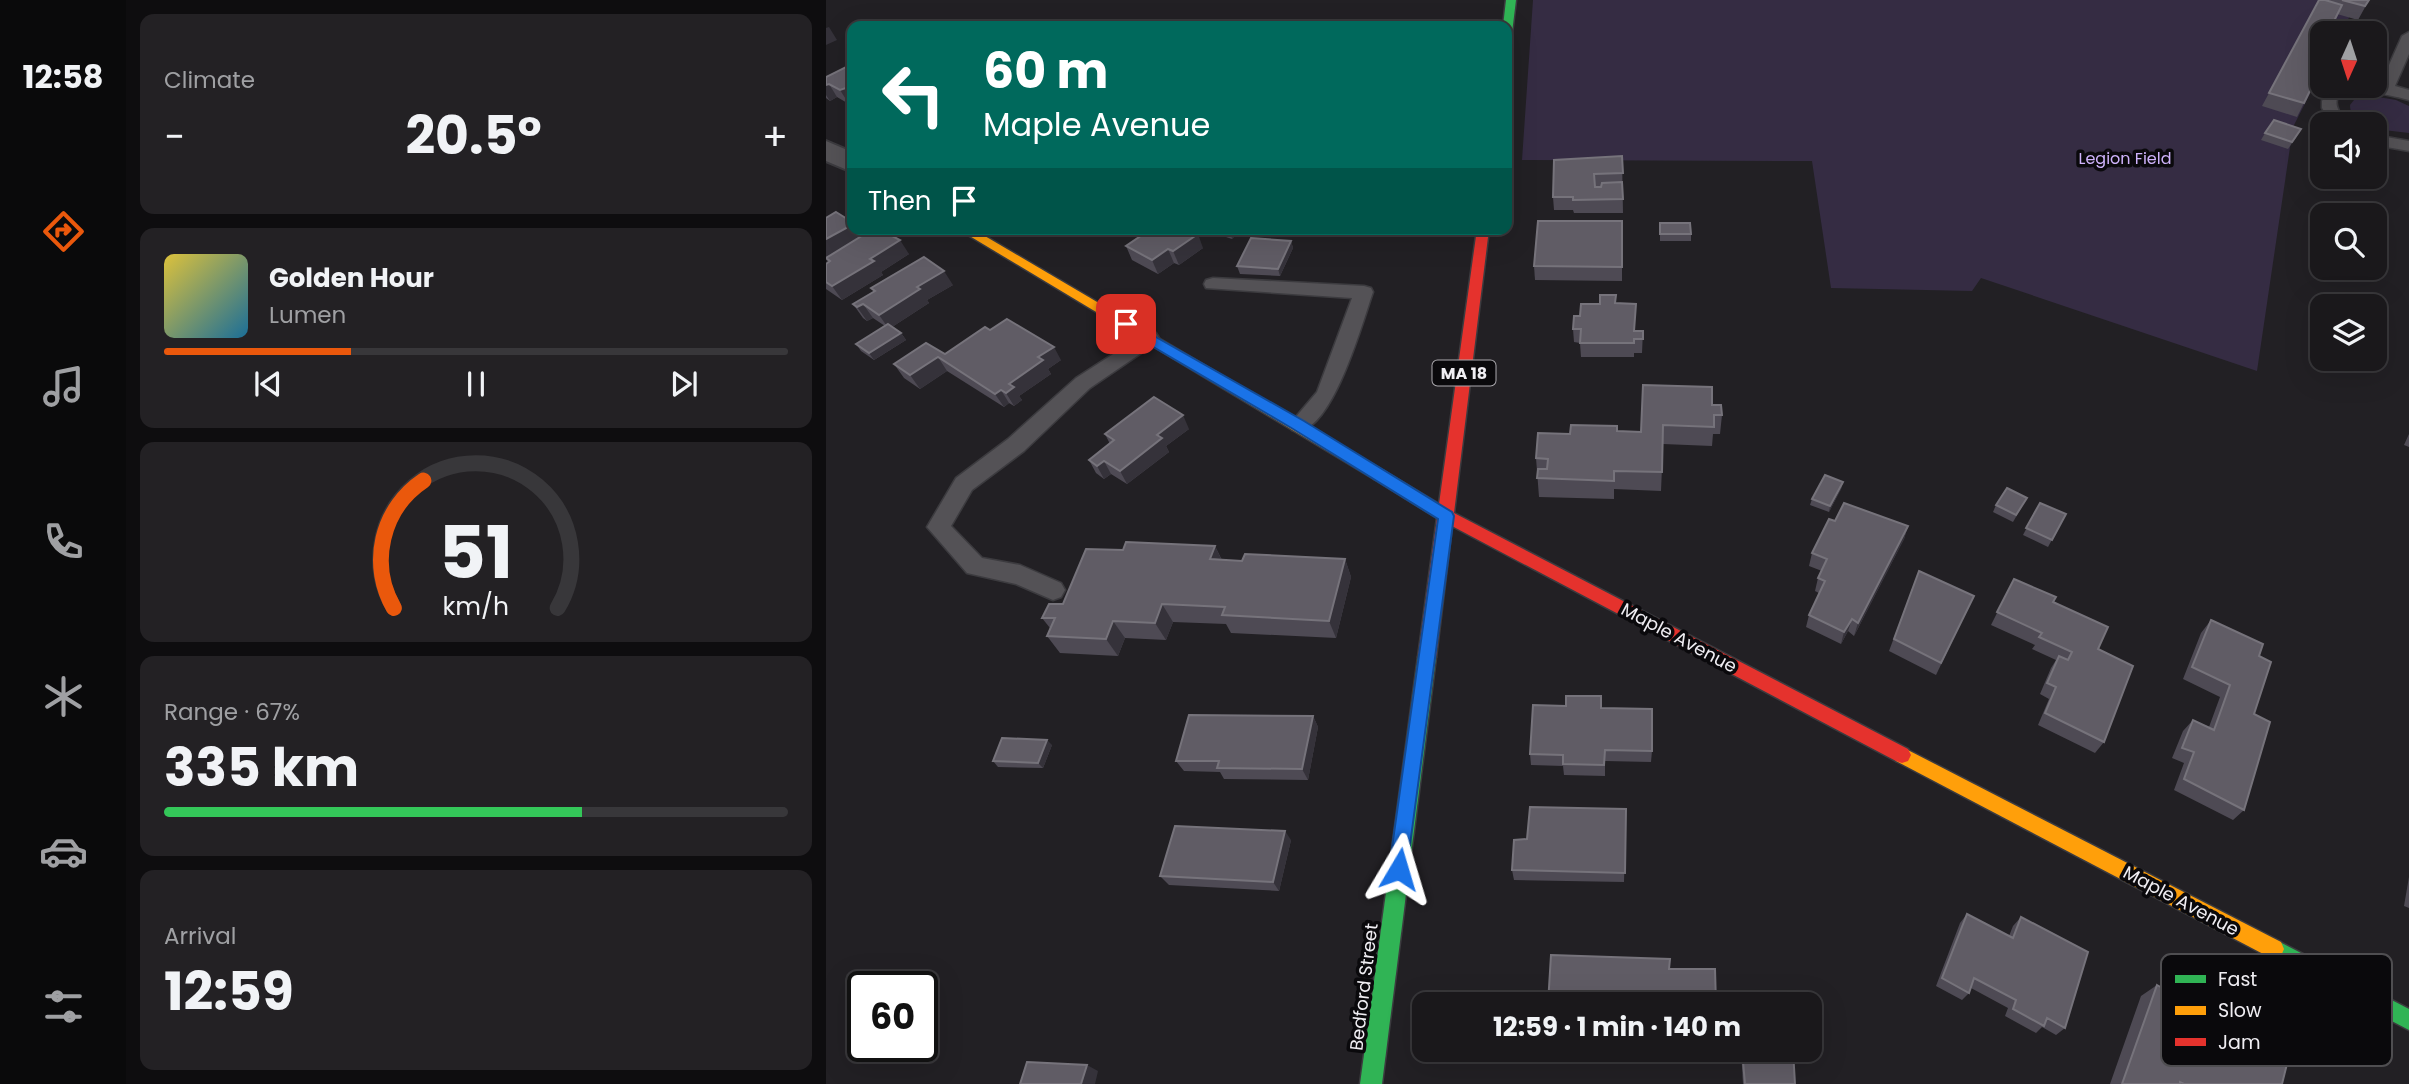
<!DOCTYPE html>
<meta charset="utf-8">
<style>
body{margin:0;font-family:Poppins,sans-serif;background:#232124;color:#f1f3f6;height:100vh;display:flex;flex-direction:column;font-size:26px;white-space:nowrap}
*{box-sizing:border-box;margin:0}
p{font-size:23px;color:#9fa0a3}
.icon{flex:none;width:38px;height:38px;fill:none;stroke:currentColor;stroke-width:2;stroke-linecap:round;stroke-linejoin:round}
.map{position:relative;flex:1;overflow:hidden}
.panel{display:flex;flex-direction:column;gap:14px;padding:14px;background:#0e0d0f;width:700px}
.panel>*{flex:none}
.hud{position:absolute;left:21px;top:21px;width:665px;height:214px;border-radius:14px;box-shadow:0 7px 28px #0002,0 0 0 2px #38373a;background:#00695c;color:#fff;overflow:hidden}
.needle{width:46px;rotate:183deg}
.controls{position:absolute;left:1484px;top:21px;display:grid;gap:14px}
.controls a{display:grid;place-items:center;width:77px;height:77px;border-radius:14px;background:#1a181b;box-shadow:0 7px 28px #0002,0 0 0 2px #38373a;font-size:35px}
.speed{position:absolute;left:21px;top:971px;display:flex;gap:14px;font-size:35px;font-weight:700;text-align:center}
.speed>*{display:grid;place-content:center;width:91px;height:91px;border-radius:50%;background:#1a181b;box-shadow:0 7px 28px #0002,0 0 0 2px #38373a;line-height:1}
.speed .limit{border:4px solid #111;border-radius:10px;background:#fff;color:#111}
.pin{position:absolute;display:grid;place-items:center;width:60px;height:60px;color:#fff;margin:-30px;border-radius:14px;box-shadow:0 4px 10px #0006}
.me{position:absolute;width:77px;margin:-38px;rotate:7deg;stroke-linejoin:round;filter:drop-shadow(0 0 5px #0008)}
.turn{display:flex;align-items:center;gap:24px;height:147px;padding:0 21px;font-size:32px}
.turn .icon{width:91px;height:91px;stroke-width:2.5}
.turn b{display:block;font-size:49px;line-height:60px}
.then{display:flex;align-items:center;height:66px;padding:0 21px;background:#0003;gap:14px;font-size:26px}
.big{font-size:52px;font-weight:700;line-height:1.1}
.panel .tile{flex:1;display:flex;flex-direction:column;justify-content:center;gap:10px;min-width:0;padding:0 24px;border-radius:14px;background:#232124}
.panel .dial{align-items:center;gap:0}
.dial svg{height:182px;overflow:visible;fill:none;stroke:#38373a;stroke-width:7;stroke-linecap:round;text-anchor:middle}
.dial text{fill:#f1f3f6;stroke:none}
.song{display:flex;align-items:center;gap:21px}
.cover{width:84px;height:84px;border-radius:10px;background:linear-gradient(135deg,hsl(50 70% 55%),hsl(200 70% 35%))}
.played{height:7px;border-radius:4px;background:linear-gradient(90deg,#ea580c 30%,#38373a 30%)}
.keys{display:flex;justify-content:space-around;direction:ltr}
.heat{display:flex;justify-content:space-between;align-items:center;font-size:38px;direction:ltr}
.charge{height:10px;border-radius:5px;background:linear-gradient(90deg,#34c759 67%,#38373a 0)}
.trip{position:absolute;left:586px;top:992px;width:410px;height:70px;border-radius:14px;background:#1a181b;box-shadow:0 7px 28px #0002,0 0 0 2px #38373a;font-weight:700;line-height:70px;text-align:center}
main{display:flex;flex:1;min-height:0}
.dock{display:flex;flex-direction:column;width:126px;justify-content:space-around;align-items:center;background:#0a0a0b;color:#9fa0a3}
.dock .icon{width:49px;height:49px}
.dock .on{color:#ea580c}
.dock b{font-size:32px;color:#f1f3f6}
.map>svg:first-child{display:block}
</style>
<main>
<nav class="dock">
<b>12:58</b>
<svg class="icon on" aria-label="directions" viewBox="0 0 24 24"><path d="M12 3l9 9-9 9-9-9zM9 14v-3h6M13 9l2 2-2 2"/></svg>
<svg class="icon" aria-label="music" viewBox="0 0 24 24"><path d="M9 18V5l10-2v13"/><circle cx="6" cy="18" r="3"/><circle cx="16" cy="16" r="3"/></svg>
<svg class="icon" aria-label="phone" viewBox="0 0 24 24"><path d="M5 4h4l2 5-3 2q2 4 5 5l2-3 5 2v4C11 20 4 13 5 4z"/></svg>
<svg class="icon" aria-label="climate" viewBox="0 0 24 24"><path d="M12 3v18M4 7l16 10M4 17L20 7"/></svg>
<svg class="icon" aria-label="car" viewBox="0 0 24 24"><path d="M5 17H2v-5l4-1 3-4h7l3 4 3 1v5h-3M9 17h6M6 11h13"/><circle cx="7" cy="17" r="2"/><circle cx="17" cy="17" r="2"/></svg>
<svg class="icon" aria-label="filters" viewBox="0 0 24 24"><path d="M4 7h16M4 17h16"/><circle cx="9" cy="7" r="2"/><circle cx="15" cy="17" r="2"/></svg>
</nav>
<section class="panel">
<div class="tile"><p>Climate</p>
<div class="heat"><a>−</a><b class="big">20.5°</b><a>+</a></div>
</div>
<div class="tile">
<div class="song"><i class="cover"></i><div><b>Golden Hour</b><p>Lumen</p></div></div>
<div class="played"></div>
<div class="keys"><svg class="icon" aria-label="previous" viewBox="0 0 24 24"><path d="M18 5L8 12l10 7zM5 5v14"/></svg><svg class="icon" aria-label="pause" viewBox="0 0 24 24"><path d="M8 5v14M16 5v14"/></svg><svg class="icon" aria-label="next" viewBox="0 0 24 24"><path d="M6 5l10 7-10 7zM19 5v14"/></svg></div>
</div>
<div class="tile dial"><svg viewBox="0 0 100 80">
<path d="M14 69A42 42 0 1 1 86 69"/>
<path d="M14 69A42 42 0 0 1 27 13" stroke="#ea580c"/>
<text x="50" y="56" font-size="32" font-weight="700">51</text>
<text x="50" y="72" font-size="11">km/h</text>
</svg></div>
<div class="tile"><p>Range · 67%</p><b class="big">335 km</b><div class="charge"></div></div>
<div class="tile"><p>Arrival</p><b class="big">12:59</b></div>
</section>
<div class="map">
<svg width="1583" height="1084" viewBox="0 0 1583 1084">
<rect width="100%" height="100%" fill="#222024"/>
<!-- green -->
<g fill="#352c43">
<path d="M707,0H1532L1515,33H1496V70L1467,127L1431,371L1155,278L1146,291L1005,288L986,161L696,160Z"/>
<path d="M1546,96L1570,100L1583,106V133L1549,129V124C1536,124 1524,119 1524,105L1528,100Z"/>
</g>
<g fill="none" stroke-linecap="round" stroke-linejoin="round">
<defs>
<g id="lane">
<path d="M1583,32V54L1569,86L1583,90V100C1573,97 1496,77 1513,111C1515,116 1521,120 1524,124H1507L1496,108V101L1503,90L1511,86L1555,83L1576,36Z"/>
<path d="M1549,135L1583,141V151L1549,145Z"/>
<path d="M387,278L538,286L545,288L547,292C537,320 504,442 466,430L463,425L491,392L526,298L380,288L378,284L380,280Z"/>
<path d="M323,331L330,333L333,338L330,343L264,388L198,451L146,490L125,526L156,558L194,565L235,583L239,590L235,597L227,600L190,584L141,573L101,527L130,478L182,439L250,378Z"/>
</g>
<path id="street" d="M0,141L26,152V172L0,161Z"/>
<g id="fast">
<path d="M680,0H690L686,33L681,36V26H677Z"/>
<path d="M601,650L607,652L610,657L556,1084H534L592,657L595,652Z"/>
<path d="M1448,939L1583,1009V1030L1441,956L1438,949L1441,942Z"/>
</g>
<g id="slow">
<path d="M132,229H147L558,471L561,475L558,479H548Z"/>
<path d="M1076,747L1455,942L1458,949L1455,956L1448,959L1441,956L1070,761L1067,755L1070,749Z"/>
</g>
<path id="jam" d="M651,229H663L628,513L1082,749L1085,755L1082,761L1076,763L1070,761L626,526L610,657L607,662L601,664L595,662L592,657L611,518L548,479L545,475L553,469L558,471L613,504Z"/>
</defs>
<!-- lane casing -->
<use href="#lane" stroke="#3c3b3f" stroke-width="3"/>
<!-- street casing -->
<use href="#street" stroke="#3c3b3f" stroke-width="4"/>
<!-- fast casing -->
<use href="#fast" stroke="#3c3b3f" stroke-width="3"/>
<!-- slow casing -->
<use href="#slow" stroke="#3c3b3f" stroke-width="3"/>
<!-- jam casing -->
<use href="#jam" stroke="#3c3b3f" stroke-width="3"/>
<!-- lane -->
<use href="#lane" fill="#545256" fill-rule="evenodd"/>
<!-- street -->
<use href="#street" fill="#545256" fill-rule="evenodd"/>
<!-- fast -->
<use href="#fast" fill="#30b455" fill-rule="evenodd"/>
<!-- slow -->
<use href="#slow" fill="#ff9f0a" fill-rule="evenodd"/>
<!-- jam -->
<use href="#jam" fill="#e5322d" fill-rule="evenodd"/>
</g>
<!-- wall -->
<g fill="#4e4a54">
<path d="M1493,0H1543L1532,20L1511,14L1502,33L1478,103L1471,117L1436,106Z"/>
<path d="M26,64V103L23,104L11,97L4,101L0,98V77Z"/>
<path d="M1439,133L1471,136L1462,149L1435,140Z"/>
<path d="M796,156L797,213H748L747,210H728L727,197Z"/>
<path d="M796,221V281L709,280L708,266Z"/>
<path d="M834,223L865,234V241H834Z"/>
<path d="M26,229H32L37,236L83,254L55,272L57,275L16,300L0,289V264L2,262L0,259Z"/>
<path d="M395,229H415L406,239L397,236Z"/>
<path d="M465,241L467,248L454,276L414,274L411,266Z"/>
<path d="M300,246L377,248L353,265L348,263L332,274L306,260Z"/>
<path d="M127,285L101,300L103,303L66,327L75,333L80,340L48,360L35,351L30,344L59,326L47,318L41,321L37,318L27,304L48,292L45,288Z"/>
<path d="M789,303L809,331H817L816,353H808V357H755L754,343L748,342L747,329L754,316Z"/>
<path d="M119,354L235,360L222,369L225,374L193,396L196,400L188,406L183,403L178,407L121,371L94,389L78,378L68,364Z"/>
<path d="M886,405L896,415L894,434H887L886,446L837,444L835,491L788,489V499L713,497L710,458L744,434L791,431L815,432Z"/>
<path d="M363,429L340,446L343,452L301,484L285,474L278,479L270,473L263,460L284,444L279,434Z"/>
<path d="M1583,434V447L1578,445Z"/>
<path d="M1017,482L1015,489L1003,512L984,505L986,499Z"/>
<path d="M1201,498L1187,522L1167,512L1170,505Z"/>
<path d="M1214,503L1240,514L1222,547L1197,535Z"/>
<path d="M1009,521L1082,526L1078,539L1028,636L1022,631L1015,644L980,627L983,615L993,593L989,591L992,578L996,571L983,566L986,553Z"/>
<path d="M389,546L396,560L416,561L519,559L525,577L510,638L405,633L400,624L347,622L340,640L299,638L292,656L234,653L221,636L224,628L216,618L237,604L297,550Z"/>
<path d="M1093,571L1148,596L1110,675L1063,651Z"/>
<path d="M1188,579L1227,602L1272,649L1278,742L1269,753L1212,725L1223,699L1214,694L1225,668L1230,660L1206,649L1209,645L1165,625Z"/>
<path d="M1385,620L1433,656L1418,810L1407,820L1348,790L1358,763L1346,758L1357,731L1367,720L1383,727L1394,697L1357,679L1375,633Z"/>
<path d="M775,708L826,751L825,762L779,761V776L738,775L737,766L705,765L704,754Z"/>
<path d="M487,716L492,727L482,780L398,779L394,772L358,771L350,761Z"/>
<path d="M226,745L217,768L172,767L167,761Z"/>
<path d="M800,809L798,882L688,880L686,870L701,839Z"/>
<path d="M465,840L453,891L343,885L334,876Z"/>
<path d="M1583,877V908L1578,906Z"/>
<path d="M1141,914L1183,936L1187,926L1195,917L1239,1028L1230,1035L1216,1027L1210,1033L1179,1016L1182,1008L1145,988L1143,993L1136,1000L1110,986L1134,923Z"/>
<path d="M1331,985L1370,1007L1377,1002L1415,1033L1456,1084H1284L1315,996Z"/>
<path d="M768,1050H840L839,1057L769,1055Z"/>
<path d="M915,1050H967L969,1084H917Z"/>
</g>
<!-- shaded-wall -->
<g fill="#35323a">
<path d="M3,27L11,40L0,45V28Z"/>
<path d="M3,84L11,97L4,101L0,95V85Z"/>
<path d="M26,86V103L23,104L14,90Z"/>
<path d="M26,225V229H32L38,237L0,259V239Z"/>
<path d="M406,229H415L406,239L404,231Z"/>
<path d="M372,234L377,248L353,265L347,251Z"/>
<path d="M74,240L83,254L55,272L57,275L16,300L6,286L44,259Z"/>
<path d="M465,241L467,248L454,276L452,269Z"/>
<path d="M342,249L348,263L332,274L326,260Z"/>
<path d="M118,271L127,285L101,300L103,303L63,329L53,315L91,287Z"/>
<path d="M37,304L47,318L41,321L31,307Z"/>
<path d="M75,333L80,340L48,360L43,353Z"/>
<path d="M228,347L235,360L222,369L225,374L193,396L196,400L188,406L180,393L183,384L212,357Z"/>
<path d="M112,357L121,371L94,389L84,375Z"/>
<path d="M175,390L183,403L178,407L169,394Z"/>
<path d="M357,415L363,429L340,446L343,452L301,484L294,471L331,435Z"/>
<path d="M278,461L285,474L278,479L271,466Z"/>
<path d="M1017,482L1015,489L1003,512L1004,506Z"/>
<path d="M1082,526L1078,539L1028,636L1032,623Z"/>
<path d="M389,546L398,565L384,559Z"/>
<path d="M519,559L525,577L510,638L503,621Z"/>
<path d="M336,604L347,622L340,640L329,623Z"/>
<path d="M1026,619L1022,631L1015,644L1018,632Z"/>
<path d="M287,621L299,638L292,656L280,639Z"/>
<path d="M487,716L492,727L482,780L476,769Z"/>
<path d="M221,740L226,745L217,768L212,763Z"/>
<path d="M459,831L465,840L453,891L447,882Z"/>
<path d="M261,1065L272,1071L269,1084H255Z"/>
</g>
<!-- building -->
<g fill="#605c65" stroke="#76737b" stroke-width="2">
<path d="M1493,0H1499L1516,5L1502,33H1496V66L1478,103L1443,93Z"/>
<path d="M1516,0H1543L1539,6Z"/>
<path d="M26,64V86L14,90L3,84L0,85V77Z"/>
<path d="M1448,120L1475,129L1466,142L1439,133Z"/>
<path d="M796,156L797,173L768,174L769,187H775L776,183L796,182L797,199L747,200V197H727L728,160Z"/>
<path d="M10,212L26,222V225L0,239V218Z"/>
<path d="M712,221H796V267L708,266Z"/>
<path d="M834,223H864L865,234H834Z"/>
<path d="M47,229H53L74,240L44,259L48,261L6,286L0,282V264L4,261L0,258Z"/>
<path d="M325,229H362L372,234L347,251L342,249L326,260L300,246Z"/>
<path d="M425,238L465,241L452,269L411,266Z"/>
<path d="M98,257L118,271L91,287L94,289L53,315L37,304L31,307L27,304L49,291L45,288Z"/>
<path d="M774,295H790L789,303L810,304L808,331H817V339H808V343H754L755,329H747L748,316H754L755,304H774Z"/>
<path d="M181,319L228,347L212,357L217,360L183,384L188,387L180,393L175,390L169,394L112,357L84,375L68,364L100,343L119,354L159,327L164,330Z"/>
<path d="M62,324L75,333L43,353L30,344Z"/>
<path d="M817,385L886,387V405H895L896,415H888V427L837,425L836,472L788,471V481L711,478L712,469H721L722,459L710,458L712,433L744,434L745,425L791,426V431L815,432Z"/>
<path d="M328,397L357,415L331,435L336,438L294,471L278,461L271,466L263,460L288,440L279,434Z"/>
<path d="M999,475L1017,482L1004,506L986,499Z"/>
<path d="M1181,488L1201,498L1190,515L1170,505Z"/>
<path d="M1018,503L1082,526L1032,623L1026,619L1018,632L983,615L999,581L992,578L1001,559L986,553L1003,519L1009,521Z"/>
<path d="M1214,503L1240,514L1226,540L1200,528Z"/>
<path d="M300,542L389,546L384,559L416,561L419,554L519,559L503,621L396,615L399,607L336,604L329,623L287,621L280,639L221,636L229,618H216L223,604H237L260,549L297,550Z"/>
<path d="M1093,571L1148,596L1115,663L1068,639Z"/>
<path d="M1188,579L1230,597L1227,602L1282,627L1272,649L1307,666L1278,742L1219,713L1230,687L1221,683L1233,656L1242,660L1246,652L1213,637L1216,633L1171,612Z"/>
<path d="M1385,620L1437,644L1433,656L1445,662L1428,714L1444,722L1418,810L1358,779L1368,752L1356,748L1367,720L1388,730L1404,685L1366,667Z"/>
<path d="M740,696H775V708L826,709V751L779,750L778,765L737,764V755L704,754L707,705L740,706Z"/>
<path d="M363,715L487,716L476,769L391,768L393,761H350Z"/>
<path d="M176,738L221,740L212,763L167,761Z"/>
<path d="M704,807L800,809L799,873L686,870L688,840L701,839Z"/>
<path d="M349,826L459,831L447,882L334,876Z"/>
<path d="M1141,914L1187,938L1195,917L1262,952L1239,1028L1221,1018L1218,1026L1187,1009L1190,1000L1148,978L1143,993L1116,978Z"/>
<path d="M725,955L844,959L843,969H889L890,1004H722Z"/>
<path d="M1331,985L1375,1010L1377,1002L1417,1024L1415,1033L1462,1060L1456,1084H1358L1354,1082V1084H1296Z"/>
<path d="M916,1050H967L969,1084H919Z"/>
<path d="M201,1062L261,1065L255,1084H194Z"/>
</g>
<!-- route -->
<path fill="#1a73e8" stroke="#114b97" stroke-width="2" d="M300,320L478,421L626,512L628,516L580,875L573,878L566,875L563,869L612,519L467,429L295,328V321Z"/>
<g text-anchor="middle" stroke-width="7" stroke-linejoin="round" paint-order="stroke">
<!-- far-park labels -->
<g font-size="16" fill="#cfb3fc" stroke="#0a090c">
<text x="1299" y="164">Legion Field</text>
</g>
<!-- shield labels -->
<rect fill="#0a090c" stroke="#aba9ae" stroke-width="2" x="606.5" y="360.5" width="63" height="25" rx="5"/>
<g font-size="16" font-weight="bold" fill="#f0eef3">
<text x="638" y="379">MA 18</text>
</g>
<!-- street labels -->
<g font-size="18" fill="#f0eef3" stroke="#0a090c">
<text transform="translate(853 638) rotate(28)" y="6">Maple Avenue</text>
<text transform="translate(1355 901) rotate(28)" y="6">Maple Avenue</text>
<text transform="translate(538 987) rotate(-83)" y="6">Bedford Street</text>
</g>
</g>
<!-- legend -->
<rect x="1335" y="954" width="231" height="112" rx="10" fill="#0a090c" stroke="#4f4e51" stroke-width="2"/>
<rect x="1349" y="975" width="31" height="8" fill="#30b455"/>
<rect x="1349" y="1006" width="31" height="9" fill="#ff9f0a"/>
<rect x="1349" y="1038" width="31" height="8" fill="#e5322d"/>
<g font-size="19" fill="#f0eef3">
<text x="1392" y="986">Fast</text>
<text x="1392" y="1017">Slow</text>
<text x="1392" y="1049">Jam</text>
</g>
</svg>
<div class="controls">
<a><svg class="needle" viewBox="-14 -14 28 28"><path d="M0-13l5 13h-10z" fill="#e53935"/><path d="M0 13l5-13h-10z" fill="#9fa0a3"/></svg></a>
<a><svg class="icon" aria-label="sound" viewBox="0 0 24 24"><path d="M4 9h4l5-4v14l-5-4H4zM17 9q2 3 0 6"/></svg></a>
<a><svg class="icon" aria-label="search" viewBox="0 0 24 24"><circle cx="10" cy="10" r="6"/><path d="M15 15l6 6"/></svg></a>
<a><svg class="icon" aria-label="layers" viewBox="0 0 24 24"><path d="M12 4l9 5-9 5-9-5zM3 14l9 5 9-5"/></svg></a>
</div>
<div class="speed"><div class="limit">60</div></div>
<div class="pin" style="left:300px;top:324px;background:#d93025"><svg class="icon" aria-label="arrive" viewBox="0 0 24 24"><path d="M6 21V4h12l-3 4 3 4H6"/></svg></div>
<svg class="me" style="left:573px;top:869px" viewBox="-20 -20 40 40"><path d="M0-17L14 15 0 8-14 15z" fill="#1a73e8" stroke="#fff" stroke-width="4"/></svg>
<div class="trip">12:59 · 1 min · 140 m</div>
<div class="hud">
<div class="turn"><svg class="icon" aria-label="left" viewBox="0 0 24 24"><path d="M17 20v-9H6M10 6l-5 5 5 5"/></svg><div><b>60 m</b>Maple Avenue</div></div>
<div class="then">Then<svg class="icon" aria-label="arrive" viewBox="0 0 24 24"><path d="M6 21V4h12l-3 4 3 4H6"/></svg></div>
</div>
</div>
</main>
